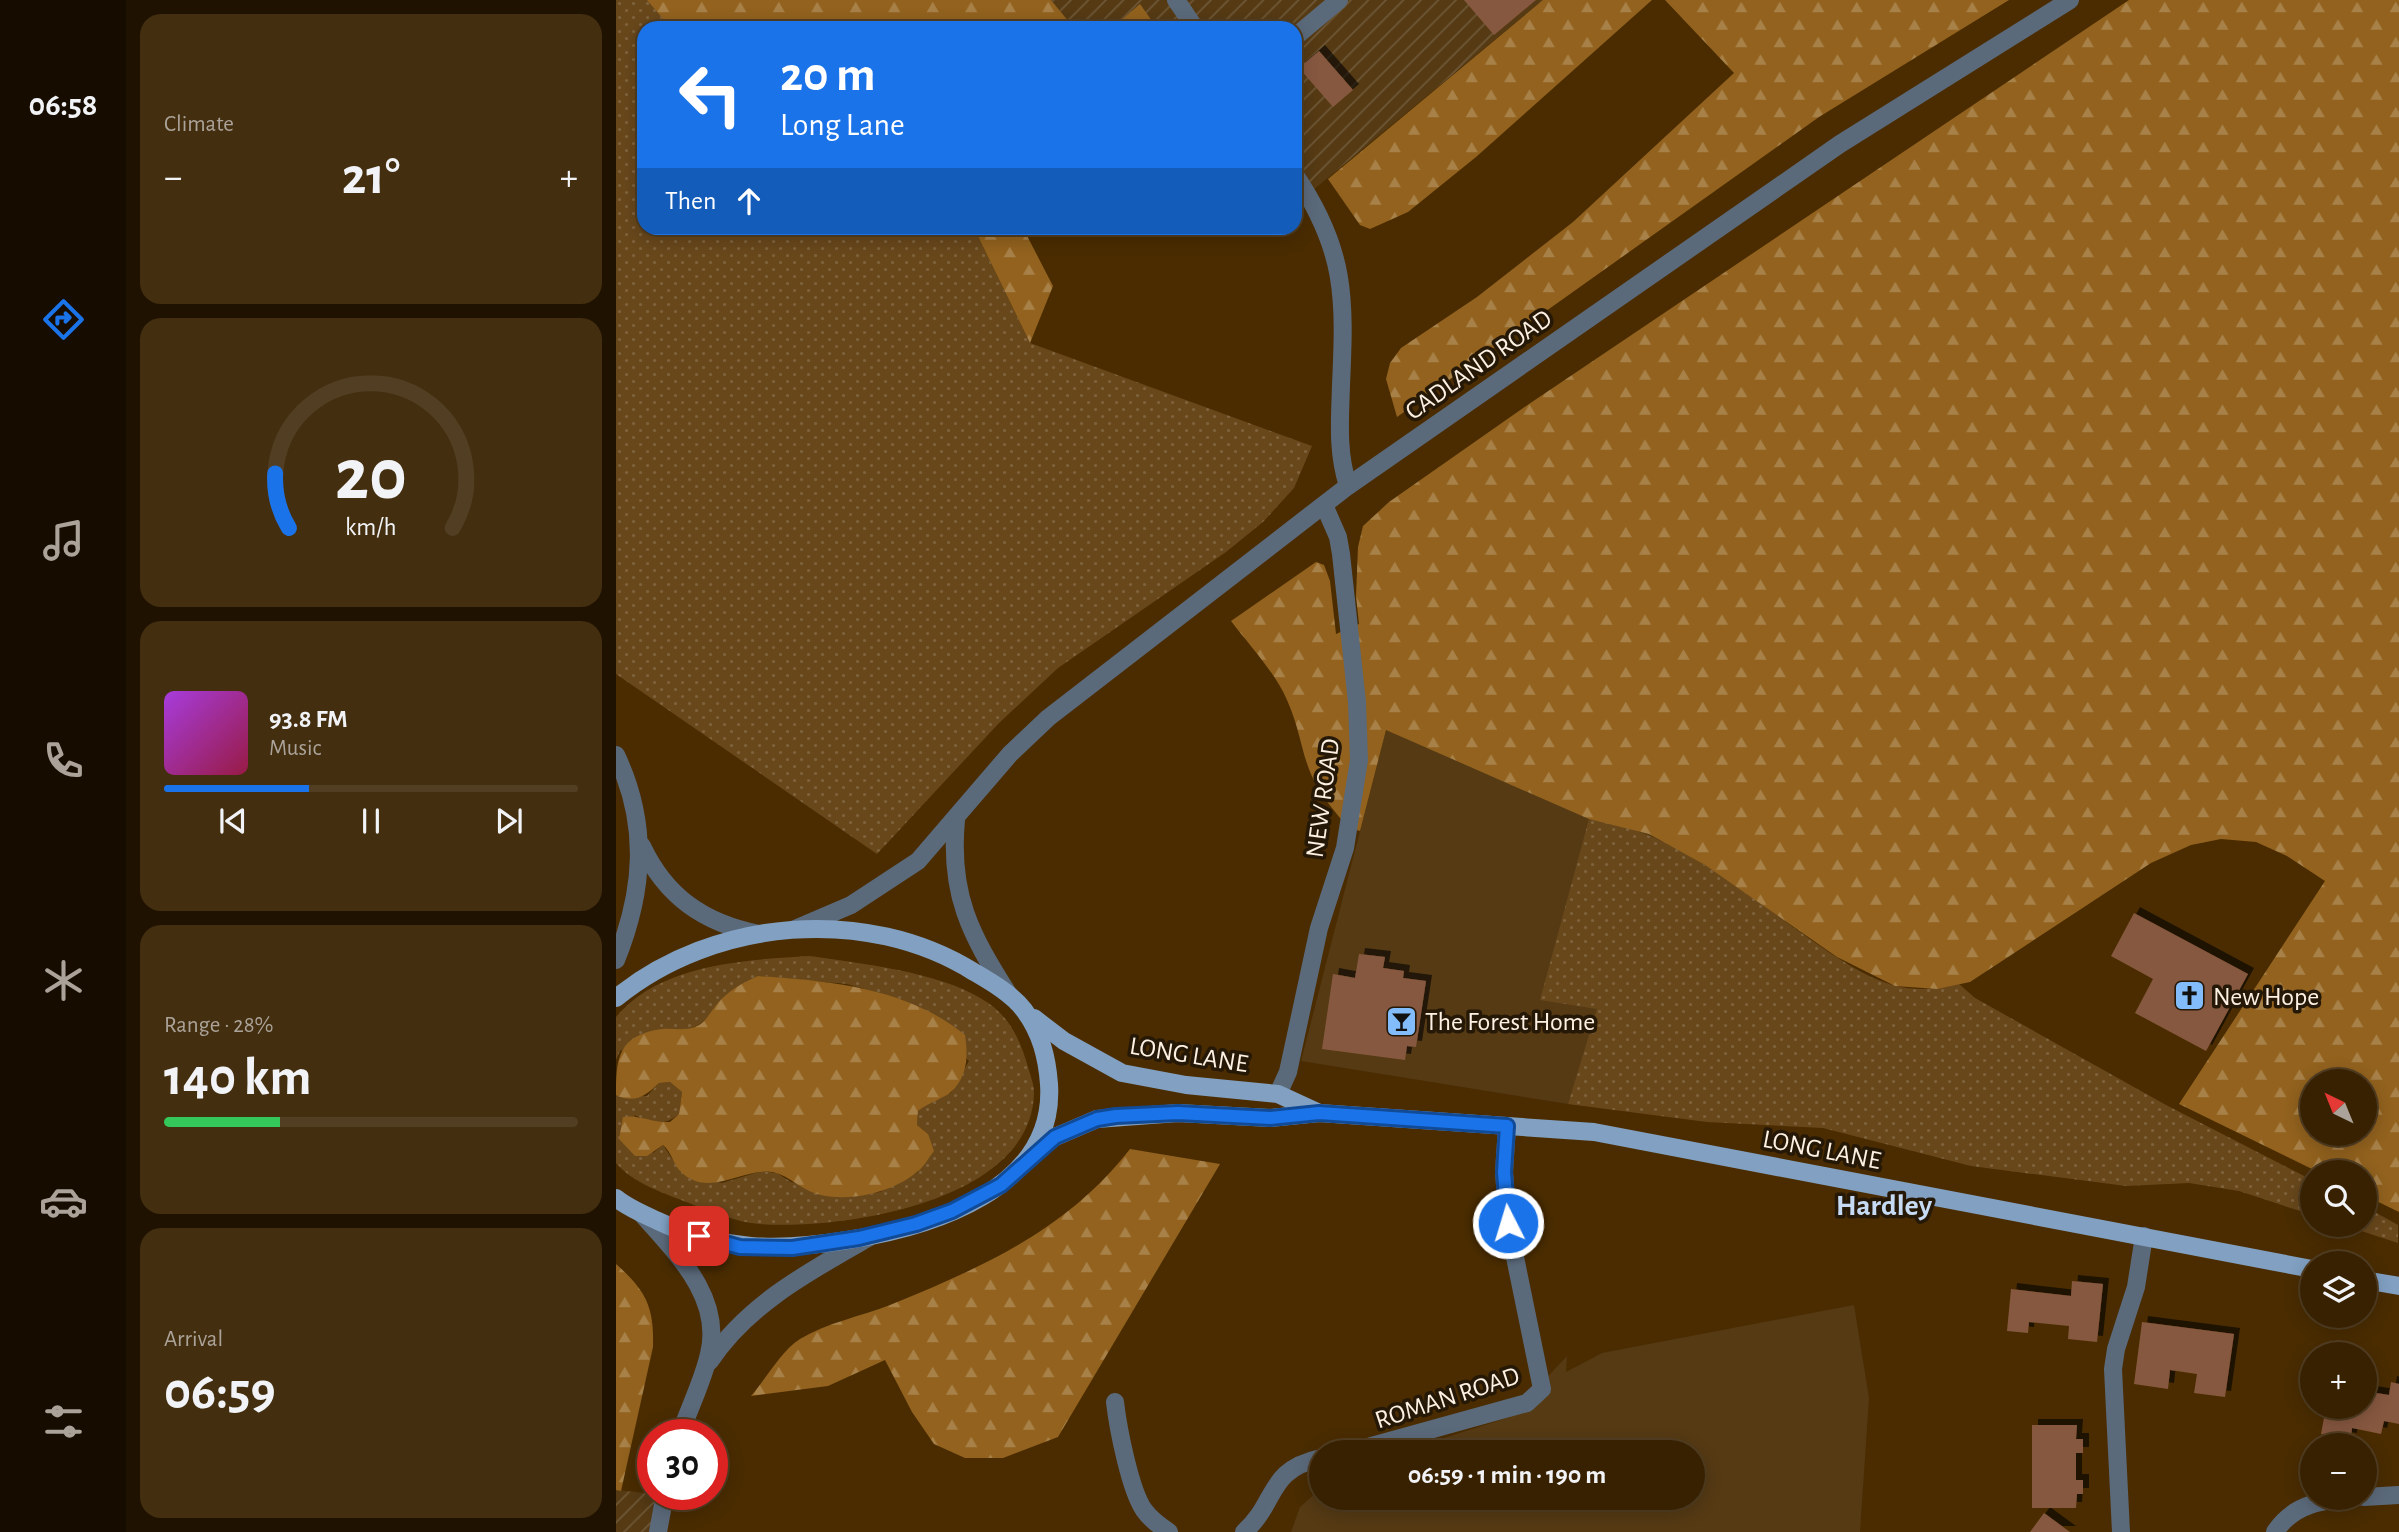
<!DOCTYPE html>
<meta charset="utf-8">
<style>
body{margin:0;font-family:"Alegreya Sans",sans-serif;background:#432e0f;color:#f1f3f6;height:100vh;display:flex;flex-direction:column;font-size:26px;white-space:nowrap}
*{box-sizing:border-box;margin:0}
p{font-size:23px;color:#aba399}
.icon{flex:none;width:38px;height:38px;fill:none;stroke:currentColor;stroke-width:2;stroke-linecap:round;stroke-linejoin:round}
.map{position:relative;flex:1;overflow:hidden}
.side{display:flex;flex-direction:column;gap:14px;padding:14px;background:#1f1200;width:490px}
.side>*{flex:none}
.banner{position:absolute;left:21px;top:21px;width:665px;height:214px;border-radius:21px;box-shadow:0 4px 18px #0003,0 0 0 2px #523e22;background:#1a73e8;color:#fff;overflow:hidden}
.needle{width:46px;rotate:317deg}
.controls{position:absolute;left:1684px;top:1069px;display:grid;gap:14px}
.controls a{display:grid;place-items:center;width:77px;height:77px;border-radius:50%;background:#382100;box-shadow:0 4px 18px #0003,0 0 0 2px #523e22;font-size:35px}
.speed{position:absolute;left:21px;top:1419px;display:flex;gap:14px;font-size:35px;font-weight:700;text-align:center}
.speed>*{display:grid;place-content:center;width:91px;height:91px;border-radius:50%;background:#382100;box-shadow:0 4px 18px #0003,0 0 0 2px #523e22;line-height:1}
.speed .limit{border:10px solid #d22;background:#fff;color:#111}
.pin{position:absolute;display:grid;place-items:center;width:60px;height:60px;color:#fff;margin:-30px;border-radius:14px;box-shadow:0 4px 10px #0006}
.me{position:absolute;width:77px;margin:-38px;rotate:355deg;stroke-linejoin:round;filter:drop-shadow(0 0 5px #0008)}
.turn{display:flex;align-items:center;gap:24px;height:147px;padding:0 28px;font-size:32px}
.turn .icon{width:91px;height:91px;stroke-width:2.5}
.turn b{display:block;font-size:49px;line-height:60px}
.then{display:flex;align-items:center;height:66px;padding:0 28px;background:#0003;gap:14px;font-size:26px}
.big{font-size:52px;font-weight:600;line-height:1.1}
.side .tile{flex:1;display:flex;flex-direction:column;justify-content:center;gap:10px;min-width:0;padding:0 24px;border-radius:21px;background:#432e0f}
.side .dial{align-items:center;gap:0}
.dial svg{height:182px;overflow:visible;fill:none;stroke:#523e22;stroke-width:7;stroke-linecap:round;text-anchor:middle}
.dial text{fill:#f1f3f6;stroke:none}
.song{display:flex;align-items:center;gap:21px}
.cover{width:84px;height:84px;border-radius:10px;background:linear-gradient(135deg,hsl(280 70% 55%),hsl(340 70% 35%))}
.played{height:7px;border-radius:4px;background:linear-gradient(90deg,#1a73e8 35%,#523e22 35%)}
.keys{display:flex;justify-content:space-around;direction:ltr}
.heat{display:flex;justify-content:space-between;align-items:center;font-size:38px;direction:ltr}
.charge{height:10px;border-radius:5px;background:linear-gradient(90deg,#34c759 28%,#523e22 0)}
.trip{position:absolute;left:693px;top:1440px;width:396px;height:70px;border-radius:35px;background:#382100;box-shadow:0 4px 18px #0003,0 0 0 2px #523e22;font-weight:600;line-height:70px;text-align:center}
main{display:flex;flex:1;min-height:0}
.tabs{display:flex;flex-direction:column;width:126px;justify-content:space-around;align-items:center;background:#160d00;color:#aba399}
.tabs .icon{width:49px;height:49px}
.tabs .on{color:#1a73e8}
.tabs b{font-size:32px;color:#f1f3f6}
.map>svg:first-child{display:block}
</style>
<main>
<nav class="tabs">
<b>06:58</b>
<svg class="icon on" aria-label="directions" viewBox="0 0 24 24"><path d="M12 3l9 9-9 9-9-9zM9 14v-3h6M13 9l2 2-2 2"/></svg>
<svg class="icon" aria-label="music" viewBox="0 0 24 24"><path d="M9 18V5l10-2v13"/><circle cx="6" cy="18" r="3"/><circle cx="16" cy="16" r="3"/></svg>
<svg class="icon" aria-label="phone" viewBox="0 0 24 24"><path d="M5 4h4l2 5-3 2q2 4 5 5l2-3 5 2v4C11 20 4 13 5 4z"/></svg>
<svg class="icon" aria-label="climate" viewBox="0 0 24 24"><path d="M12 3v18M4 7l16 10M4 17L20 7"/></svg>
<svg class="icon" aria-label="car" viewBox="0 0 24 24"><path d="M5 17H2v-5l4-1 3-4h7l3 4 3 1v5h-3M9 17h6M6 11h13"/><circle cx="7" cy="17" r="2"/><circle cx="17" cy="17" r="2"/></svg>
<svg class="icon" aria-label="filters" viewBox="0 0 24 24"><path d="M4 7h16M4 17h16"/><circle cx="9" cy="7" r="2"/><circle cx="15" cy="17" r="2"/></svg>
</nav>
<section class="side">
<div class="tile"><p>Climate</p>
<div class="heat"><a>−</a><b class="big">21°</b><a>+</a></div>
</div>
<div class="tile dial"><svg viewBox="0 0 100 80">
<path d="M14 69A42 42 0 1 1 86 69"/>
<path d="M14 69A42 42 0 0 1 8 45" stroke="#1a73e8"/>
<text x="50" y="56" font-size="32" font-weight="700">20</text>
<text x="50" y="72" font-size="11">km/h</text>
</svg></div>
<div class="tile">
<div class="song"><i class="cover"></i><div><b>93.8 FM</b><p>Music</p></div></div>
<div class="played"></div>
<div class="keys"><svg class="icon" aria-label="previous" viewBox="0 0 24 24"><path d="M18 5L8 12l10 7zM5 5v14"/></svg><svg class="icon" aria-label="pause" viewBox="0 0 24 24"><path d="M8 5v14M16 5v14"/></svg><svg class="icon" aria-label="next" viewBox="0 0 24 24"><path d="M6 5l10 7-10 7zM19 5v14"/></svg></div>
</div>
<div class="tile"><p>Range · 28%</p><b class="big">140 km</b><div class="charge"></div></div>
<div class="tile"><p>Arrival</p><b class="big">06:59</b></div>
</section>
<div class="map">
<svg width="1783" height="1532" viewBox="0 0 1783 1532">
<defs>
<pattern id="industrial-furrows" width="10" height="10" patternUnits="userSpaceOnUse" patternTransform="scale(1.75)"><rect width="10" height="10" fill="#553a14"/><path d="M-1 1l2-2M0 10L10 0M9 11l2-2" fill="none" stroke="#6e5736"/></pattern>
<pattern id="grass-dots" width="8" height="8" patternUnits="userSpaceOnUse" patternTransform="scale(1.75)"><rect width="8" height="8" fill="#68471b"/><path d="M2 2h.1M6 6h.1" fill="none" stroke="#7e623c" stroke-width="1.8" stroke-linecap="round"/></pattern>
<pattern id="forest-firs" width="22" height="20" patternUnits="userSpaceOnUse" patternTransform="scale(1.75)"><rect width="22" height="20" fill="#92621e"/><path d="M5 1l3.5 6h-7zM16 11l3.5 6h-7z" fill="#a88149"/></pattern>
<filter id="shadow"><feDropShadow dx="6" dy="-6" stdDeviation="0" flood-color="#0009"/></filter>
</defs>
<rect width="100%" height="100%" fill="#4a2c00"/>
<!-- built -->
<g fill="#553a14">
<path d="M770,730L1057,834L952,1104L685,1061Z"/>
<path d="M1238,1305L1253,1398L1244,1532H675L684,1507L705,1488V1498H1076V1452H784L894,1417L951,1356L950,1372L986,1353Z"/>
</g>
<!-- industrial -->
<g fill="url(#industrial-furrows)">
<path d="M435,0H927L691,195L679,187V28H541L524,5L496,28H458Z"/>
<path d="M0,1490L49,1495L42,1532H0Z"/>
</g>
<!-- grass -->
<g fill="url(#grass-dots)">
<path d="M0,0H275L285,28H28V228H358L414,343L696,446L678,488L647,522L610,552L442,668L383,723L261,854L0,674Z"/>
<path d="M973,819C1057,831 1125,890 1191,937C1217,955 1249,978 1280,986C1301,991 1323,989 1343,984L1359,998L1550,1105L1696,1180V1215L1623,1191L1573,1183L1510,1186L1355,1166L1207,1128L1091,1122L952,1104L981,1009L924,1000Z"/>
<path d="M193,956C243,963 323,972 366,999C392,1014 404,1038 412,1067C414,1074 418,1084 418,1092C417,1202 226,1230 144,1224C120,1222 95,1212 73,1203C48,1193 18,1184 0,1163V1095L31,1096L43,1083L54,1082L66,1092L63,1114C48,1127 35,1123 18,1115L37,1153L47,1145L65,1172L106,1183L146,1171L161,1173L175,1182L237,1196L264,1192L302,1172L312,1134L301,1125L302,1111L315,1100L335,1093L353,1061L287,1000L231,984L142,976L101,1004L91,1019L79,1027L4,1051L0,1060V1017C44,964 128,960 193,956Z"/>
<path d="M1748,1206L1782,1225V1243L1727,1225H1748Z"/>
</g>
<!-- forest -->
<g fill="url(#forest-firs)" fill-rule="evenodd">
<path d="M31,0H435L458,28H55Z"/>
<path d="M927,0H1036L860,157L792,212L754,229L744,225L712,179Z"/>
<path d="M1049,0H1393L1203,117L781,417L770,379L774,363L785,348L861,297L957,222L1118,73Z"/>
<path d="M1513,0H1783V1212L1748,1195V1172H1702L1563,1104L1709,881L1671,856L1640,842L1605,839L1575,845L1535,863L1354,982L1321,989L1279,986L1221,957L1089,865L1033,834L973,819L770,730L744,831C730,828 725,819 716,808C683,767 690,743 671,700C658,671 634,646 615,621L700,562L708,565L714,581L720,634L743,624L740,596L742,547L747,526L773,502L913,404ZM1696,1082H1748V1134H1696Z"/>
<path d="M524,4L541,28H496Z"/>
<path d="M358,228H407L437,286L414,343Z"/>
<path d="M142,976C214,981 290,987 349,1035C352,1056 352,1076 335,1092C330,1097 312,1103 302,1111L301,1125L312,1134L318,1151C313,1157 308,1167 301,1172C277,1192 236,1202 205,1195C188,1192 174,1176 157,1172C128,1167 93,1199 65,1172C57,1165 56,1152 47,1145L31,1156H19L3,1139L7,1117C23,1114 36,1123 54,1122L63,1114L66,1092L54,1082L43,1083C30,1096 18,1104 0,1095C0,1058 2,1035 46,1029C56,1028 69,1031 79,1027C90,1023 94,1012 101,1004C112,991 126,983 142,976Z"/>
<path d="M514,1149L604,1164L442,1437L387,1458H349L318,1444L296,1412L269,1360L212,1386L135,1396C150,1379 165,1351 184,1339C210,1323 246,1316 274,1305C367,1267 451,1230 514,1149Z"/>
<path d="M0,1264C30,1291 38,1306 37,1347L5,1491L0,1490Z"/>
</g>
<!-- building -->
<g fill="#87593f" filter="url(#shadow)">
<path d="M848,0H920L878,35Z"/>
<path d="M703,51L737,90L717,107L683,68Z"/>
<path d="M1518,913L1632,974L1590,1051L1519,1013L1537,979L1495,956Z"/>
<path d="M743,954L769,957L767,968L788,971L787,978L810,981L800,1047L791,1046L789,1060L706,1049L717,974L739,978Z"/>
<path d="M1456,1281L1487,1284L1481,1342L1452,1339L1453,1326L1413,1322L1412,1333L1391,1331L1395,1289L1455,1296Z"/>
<path d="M1526,1322L1618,1334L1609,1397L1578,1393L1581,1374L1554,1370L1552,1389L1518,1384Z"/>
<path d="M1775,1382L1783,1384V1424L1768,1421L1765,1434L1736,1428L1735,1439L1705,1434L1710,1407H1748V1391L1773,1395Z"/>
<path d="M1416,1425H1461L1460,1439H1467V1453H1460V1480H1467V1494H1461L1460,1508H1416Z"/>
<path d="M1428,1513L1454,1532H1414Z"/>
</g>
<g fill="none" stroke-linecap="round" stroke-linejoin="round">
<!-- minor -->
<g stroke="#5b6a7b" stroke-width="18">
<path d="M560,0L579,28"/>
<path d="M679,37L723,0"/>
<path d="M679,175C730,250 729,298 725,385C724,420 721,452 732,486"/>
<path d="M0,755C33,824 28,891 0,960"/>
<path d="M340,820C333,894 354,934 393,995"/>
<path d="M26,846C50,897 88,923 143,934"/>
<path d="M179,929L235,905L302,861L394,754L432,718L732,486L1224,144L1454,0"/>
<path d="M662,1094L672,1072L703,928L729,848L743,760L741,702L725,554L722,537L708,505"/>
<path d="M26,1214C59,1252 107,1297 93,1354C87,1381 73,1408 64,1435"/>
<path d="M94,1361C132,1304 194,1271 252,1238"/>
<path d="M499,1402C502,1428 514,1490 528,1510C535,1520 544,1526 553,1532"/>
<path d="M734,1452L911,1403L926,1389L892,1223L888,1172L891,1126"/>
<path d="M1748,1497L1783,1495"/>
<path d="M42,1532L49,1494"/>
<path d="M628,1532C662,1502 650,1470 705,1458"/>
<path d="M1505,1532L1497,1369L1500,1349L1520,1287L1528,1236"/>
<path d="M1659,1532C1678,1503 1707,1500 1739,1498"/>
</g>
<!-- major -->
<g stroke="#81a0c2" stroke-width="18">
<path d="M0,998C98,918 251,905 358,972C375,982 396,994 408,1010C425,1033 431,1057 433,1084C440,1189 316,1227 232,1240C164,1251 105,1251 42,1221C27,1214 12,1208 0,1198"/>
<path d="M418,1018L448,1041L506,1073L570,1085L662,1094L701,1112"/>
<path d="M417,1154L439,1137L481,1119L562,1113L654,1118L703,1113L978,1132L1696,1269"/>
<path d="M1748,1280L1783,1286"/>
</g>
</g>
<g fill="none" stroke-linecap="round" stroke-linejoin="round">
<defs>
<path id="route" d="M83,1236L124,1247L176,1248L243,1238L300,1224L336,1211L385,1185L439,1137L481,1119L500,1116L562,1113L654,1118L703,1113L891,1126L888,1172L892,1223"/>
</defs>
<!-- route casing -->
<use href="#route" stroke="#114b97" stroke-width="18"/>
<!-- route -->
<use href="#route" stroke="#1a73e8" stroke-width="12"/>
</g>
<!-- icons -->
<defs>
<symbol id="church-square" viewBox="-11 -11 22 22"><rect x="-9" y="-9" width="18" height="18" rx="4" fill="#82bcfa" stroke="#251807"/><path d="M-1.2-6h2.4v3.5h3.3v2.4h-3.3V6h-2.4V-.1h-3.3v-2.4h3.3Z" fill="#111"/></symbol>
<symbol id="bar-square" viewBox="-11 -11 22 22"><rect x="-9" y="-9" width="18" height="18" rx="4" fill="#82bcfa" stroke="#251807"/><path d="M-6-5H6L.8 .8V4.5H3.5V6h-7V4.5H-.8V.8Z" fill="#111"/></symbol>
</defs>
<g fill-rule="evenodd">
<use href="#church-square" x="1556" y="978" width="35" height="35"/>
<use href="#bar-square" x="768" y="1004" width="35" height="35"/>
</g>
<g text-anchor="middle" stroke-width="7" stroke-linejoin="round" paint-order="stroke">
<!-- street labels -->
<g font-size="26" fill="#fdf1e4" stroke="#251807">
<text transform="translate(862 364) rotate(-35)" y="9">CADLAND ROAD</text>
<text transform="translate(706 798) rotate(-82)" y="9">NEW ROAD</text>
<text transform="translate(573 1054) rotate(9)" y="9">LONG LANE</text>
<text transform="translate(1206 1149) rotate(11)" y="9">LONG LANE</text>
<text transform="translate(831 1397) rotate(-18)" y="9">ROMAN ROAD</text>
</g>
<!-- poi labels -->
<g font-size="26" fill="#fdf1e4" stroke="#251807" text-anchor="start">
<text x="1597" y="1005">New Hope</text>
<text x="809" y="1030">The Forest Home</text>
</g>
<!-- quarter labels -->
<g font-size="30" font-weight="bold" fill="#c6dbf3" stroke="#251807">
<text x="1268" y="1215">Hardley</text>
</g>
</g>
</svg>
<div class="controls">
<a><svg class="needle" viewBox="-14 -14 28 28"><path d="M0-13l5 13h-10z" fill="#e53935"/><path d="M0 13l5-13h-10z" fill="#aba399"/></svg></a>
<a><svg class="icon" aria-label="search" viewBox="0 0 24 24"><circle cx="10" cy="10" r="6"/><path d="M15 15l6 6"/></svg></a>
<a><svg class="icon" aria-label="layers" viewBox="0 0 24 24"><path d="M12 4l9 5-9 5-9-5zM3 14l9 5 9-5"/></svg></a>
<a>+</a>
<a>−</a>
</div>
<div class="speed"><div class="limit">30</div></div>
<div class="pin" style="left:83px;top:1236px;background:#d93025"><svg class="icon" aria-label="arrive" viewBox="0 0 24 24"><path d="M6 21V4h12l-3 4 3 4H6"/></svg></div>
<svg class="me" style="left:892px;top:1223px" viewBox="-20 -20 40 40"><circle r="17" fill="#1a73e8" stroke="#fff" stroke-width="3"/><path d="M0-11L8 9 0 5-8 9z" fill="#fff"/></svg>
<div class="trip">06:59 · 1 min · 190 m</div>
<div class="banner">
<div class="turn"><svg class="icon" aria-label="left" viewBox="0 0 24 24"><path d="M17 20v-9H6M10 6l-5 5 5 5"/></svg><div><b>20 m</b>Long Lane</div></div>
<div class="then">Then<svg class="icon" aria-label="ahead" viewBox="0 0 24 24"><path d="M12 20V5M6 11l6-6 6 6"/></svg></div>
</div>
</div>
</main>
